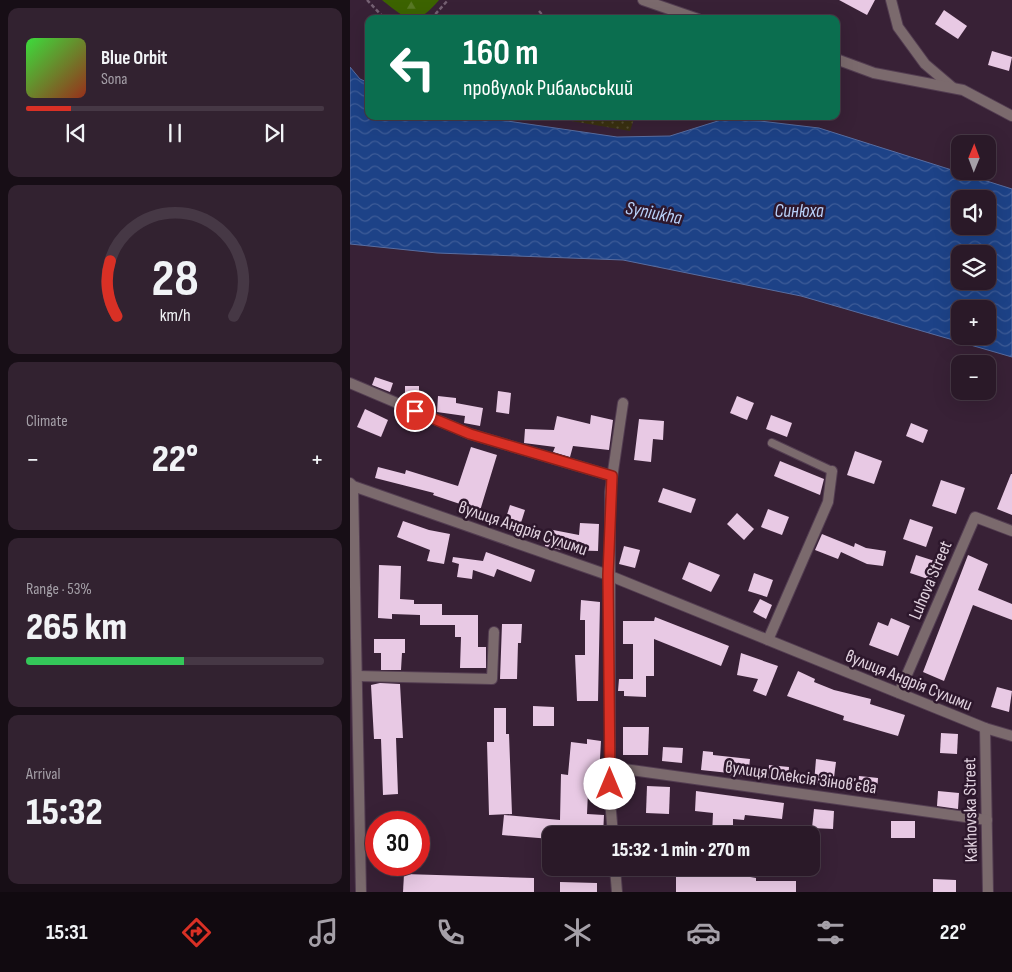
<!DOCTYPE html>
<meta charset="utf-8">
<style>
body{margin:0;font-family:"Sofia Sans Condensed",sans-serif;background:#322230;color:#f1f3f6;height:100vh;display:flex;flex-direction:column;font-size:19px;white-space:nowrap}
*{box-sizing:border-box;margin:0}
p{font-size:16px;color:#a5a0a8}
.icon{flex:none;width:28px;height:28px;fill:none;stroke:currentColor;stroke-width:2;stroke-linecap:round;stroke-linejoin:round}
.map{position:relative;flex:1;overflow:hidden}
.side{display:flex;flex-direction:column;gap:8px;padding:8px;background:#170e16;width:350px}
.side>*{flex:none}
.guide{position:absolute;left:15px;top:15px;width:475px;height:105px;border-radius:10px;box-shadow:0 5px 20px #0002,0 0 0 1px #463845;background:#0b6e4f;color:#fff;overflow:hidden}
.needle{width:32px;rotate:1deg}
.tools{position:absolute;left:601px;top:135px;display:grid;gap:10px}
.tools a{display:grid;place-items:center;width:45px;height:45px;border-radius:10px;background:#2a1928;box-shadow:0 5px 20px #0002,0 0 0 1px #463845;font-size:25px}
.speed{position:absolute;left:15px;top:811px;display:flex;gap:10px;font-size:25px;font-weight:700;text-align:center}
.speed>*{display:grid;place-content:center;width:65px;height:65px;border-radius:50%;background:#2a1928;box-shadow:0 5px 20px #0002,0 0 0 1px #463845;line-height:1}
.speed .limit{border:8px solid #d22;background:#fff;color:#111}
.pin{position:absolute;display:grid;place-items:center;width:42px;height:42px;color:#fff;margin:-21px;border:2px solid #fff;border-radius:50%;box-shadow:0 1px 5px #0007}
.me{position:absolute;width:55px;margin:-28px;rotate:0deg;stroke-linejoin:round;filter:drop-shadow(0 0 4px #0008)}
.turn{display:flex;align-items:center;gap:18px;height:105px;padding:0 15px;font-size:22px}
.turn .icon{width:65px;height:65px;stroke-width:2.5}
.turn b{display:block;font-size:35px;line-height:42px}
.big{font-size:38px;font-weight:800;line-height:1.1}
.side .widget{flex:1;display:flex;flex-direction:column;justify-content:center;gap:8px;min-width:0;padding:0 18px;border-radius:10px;background:#322230}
.side .dial{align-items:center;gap:0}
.dial svg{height:130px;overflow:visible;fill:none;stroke:#463845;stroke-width:7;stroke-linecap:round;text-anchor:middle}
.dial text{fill:#f1f3f6;stroke:none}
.song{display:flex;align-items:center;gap:15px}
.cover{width:60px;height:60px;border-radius:8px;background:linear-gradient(135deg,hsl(120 70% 55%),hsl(10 70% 35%))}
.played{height:5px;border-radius:2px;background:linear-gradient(90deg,#d93025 15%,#463845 15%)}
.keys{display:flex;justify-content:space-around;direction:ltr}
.heat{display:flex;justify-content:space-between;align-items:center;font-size:28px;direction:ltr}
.charge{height:8px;border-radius:4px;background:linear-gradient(90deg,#34c759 53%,#463845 0)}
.trip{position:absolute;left:192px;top:826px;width:278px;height:50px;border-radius:10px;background:#2a1928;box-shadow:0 5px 20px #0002,0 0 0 1px #463845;font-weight:800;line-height:50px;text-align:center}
.menu{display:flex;height:80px;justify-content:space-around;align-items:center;background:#110a10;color:#a5a0a8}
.menu .icon{width:35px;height:35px}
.menu .on{color:#d93025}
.menu b{font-size:22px;color:#f1f3f6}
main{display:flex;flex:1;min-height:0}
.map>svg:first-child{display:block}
</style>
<main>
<section class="side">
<div class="widget">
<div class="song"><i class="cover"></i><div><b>Blue Orbit</b><p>Sona</p></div></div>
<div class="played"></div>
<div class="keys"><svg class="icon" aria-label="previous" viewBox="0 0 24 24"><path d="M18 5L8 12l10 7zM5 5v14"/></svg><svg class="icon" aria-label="pause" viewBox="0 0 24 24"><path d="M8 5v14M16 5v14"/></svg><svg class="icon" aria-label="next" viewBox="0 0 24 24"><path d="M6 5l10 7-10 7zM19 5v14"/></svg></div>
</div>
<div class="widget dial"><svg viewBox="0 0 100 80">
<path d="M14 69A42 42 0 1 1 86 69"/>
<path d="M14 69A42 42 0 0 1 10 35" stroke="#d93025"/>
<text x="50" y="56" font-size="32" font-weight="700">28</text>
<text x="50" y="72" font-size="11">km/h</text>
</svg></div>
<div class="widget"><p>Climate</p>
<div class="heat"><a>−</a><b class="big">22°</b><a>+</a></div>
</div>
<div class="widget"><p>Range · 53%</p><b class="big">265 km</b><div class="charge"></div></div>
<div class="widget"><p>Arrival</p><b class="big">15:32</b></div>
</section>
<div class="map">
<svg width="662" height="892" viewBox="0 0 662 892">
<defs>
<pattern id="forest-firs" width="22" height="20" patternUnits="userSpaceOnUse" patternTransform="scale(1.25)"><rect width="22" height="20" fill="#3c6300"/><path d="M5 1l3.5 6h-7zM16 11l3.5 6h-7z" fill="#587825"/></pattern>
<pattern id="sand-dots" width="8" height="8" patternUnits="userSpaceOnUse" patternTransform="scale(1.25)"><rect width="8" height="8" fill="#3a3111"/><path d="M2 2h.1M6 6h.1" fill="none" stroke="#564e33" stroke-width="1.8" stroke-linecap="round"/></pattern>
<pattern id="water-waves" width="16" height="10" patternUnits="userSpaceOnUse" patternTransform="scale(1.25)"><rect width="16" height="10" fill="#1d4287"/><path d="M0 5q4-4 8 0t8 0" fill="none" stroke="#3e5c98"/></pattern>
</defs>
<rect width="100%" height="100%" fill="#382136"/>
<!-- forest -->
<path fill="url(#forest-firs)" d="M32,0H89C65,29 56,19 32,0Z"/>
<!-- sand -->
<path fill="url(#sand-dots)" d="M192,116H285L280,131Z"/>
<!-- water -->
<path fill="url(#water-waves)" stroke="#586da1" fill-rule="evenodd" d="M0,67L10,79L19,83V116H123L267,137L320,136L371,120L410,121L469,128L662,189V357L451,296L273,260L87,253L0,244ZM610,199H638V226H610ZM610,254H638V281H610ZM610,309H638V336H610Z"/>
<!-- building -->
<g fill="#e8c9e4">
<path d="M489,0H525L517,15Z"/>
<path d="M594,10L617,26L608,39L585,24Z"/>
<path d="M642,51L662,57L659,71L638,65Z"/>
<path d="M25,377L43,383L40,392L22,385Z"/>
<path d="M55,386H69V403L55,399Z"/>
<path d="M148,391L161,393L159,414L146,412Z"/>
<path d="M88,396L106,398V403L133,408L130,426L114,423L115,416L87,412Z"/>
<path d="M387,396L404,403L397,420L380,413Z"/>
<path d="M15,409L38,420L31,437L7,427Z"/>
<path d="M241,415L263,420L259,450L223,446L220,457L203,452L205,447L174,443L175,429L204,430L207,416L240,424Z"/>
<path d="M421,415L442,423L437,437L416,429Z"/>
<path d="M289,419L314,421L313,440L303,439L301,462L284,460Z"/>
<path d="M561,423L578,430L573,443L556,436Z"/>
<path d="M121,447L147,455L129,514L112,509L113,505L83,495L84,493L25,478L28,467L55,474L56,470L108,486Z"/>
<path d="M505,451L532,461L524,484L497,475Z"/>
<path d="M430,461L474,479L470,495L424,476Z"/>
<path d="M661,474H662V515L647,509Z"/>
<path d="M591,480L615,488L606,514L582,506Z"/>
<path d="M313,488L346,499L341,513L308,502Z"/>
<path d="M160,505L175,510L169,529L154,524Z"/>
<path d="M418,509L439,517L432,535L411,527Z"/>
<path d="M387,513L404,529L394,540L377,524Z"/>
<path d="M560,519L583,527L576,547L553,539Z"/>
<path d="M53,521L79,530L100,534L94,564L77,561L80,550L47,537Z"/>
<path d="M230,523L249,524L248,551L211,550L195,546L198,529L229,535Z"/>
<path d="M472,534L504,547L505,543L516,548L536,551L533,566L517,564L491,552L488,559L465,550Z"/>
<path d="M274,546L290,550L285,568L269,564Z"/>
<path d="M136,552L185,570L181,582L147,569L144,577L123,570L122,579L107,577L109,564L102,562L103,557L133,561Z"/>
<path d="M566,555L591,563L584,581L560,573Z"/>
<path d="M618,555L638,564L628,590L662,604V620L623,605L594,681L573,672Z"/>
<path d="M339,562L370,575L361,592L332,579Z"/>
<path d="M29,565L51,566L50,599L64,600V604H92V615H128V647H136V668H110L111,637H105V625H70V615L42,614V619L28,618Z"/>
<path d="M404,573L423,580L417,597L398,591Z"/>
<path d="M410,599L422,605L416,619L403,612Z"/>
<path d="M231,600L250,602L248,701H227L225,655H235V620H230Z"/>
<path d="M305,617L379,646L371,666L304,639V676H296V697L274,696V691H268L269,679H283V644H273V621H304Z"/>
<path d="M541,618L560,626L548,656L519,645L528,622L538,626Z"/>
<path d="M152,624H172L171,643H168L167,679H150Z"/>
<path d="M24,639H55V653H52L51,670H31V653H24Z"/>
<path d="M391,653L428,666L416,696L403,691L408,679L387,675Z"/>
<path d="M448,671L465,679L464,682L484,690L521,699L520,704L555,715L548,736L493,720L494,716L437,696Z"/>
<path d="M30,683L50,684L53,738H46L48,794L33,795L31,739H24L21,685Z"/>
<path d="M647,687L662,691L659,712L641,707Z"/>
<path d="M183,706L204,707V726H183Z"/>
<path d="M144,708H156V734H159L162,814L139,815L137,742H144Z"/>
<path d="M273,727H299L298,755H273Z"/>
<path d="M591,733L608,734L607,754L590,753Z"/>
<path d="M237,739L251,741L248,793L238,792L237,814L254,815L253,835H201V839L152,835L154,815L210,820L211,774L218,775L221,742L237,744Z"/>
<path d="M313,747L333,748L332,763L312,761Z"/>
<path d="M353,751L363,752V755L400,759L398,777L379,775V773L351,770Z"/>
<path d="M466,759L486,762L483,785L464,783Z"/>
<path d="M419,765L439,767L438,780L418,778Z"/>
<path d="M509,776L528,778L527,794L508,792Z"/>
<path d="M297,786L320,787L319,814L296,813Z"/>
<path d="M346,791L434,803L432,819L395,815L394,820L383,819V835H362L363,813L345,811Z"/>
<path d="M588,791L609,793L608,809L587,806Z"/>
<path d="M464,809L484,811L483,829L462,828Z"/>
<rect x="541" y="821" width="24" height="17"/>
<path d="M326,868H346V873H377L406,878V881H446V892H326Z"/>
<path d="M54,874L184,878V892H53Z"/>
<path d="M583,879L606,880V892H583Z"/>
<path d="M210,882L247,883V892H210Z"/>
</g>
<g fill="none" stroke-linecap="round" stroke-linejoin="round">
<defs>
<path id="lane" d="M422,443L482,471"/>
<g id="street">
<path d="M293,0L348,19"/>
<path d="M541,0L548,27L575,64L602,87"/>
<path d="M486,59L524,73L613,90L662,116"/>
<path d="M0,383L120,434L262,476"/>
<path d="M0,483L3,486L258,575L635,728L662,736"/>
<path d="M3,486L11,892"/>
<path d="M418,640L478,502L482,471"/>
<path d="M7,676L142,679L144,632"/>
<path d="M549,693L625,517L662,531"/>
<path d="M635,728L638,892"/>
<path d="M260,767L637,820"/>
<path d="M263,835L260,800V492L273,403"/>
<path d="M265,868L267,892"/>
</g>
</defs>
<!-- lane casing -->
<use href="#lane" stroke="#533d51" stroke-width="10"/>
<!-- street casing -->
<use href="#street" stroke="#533d51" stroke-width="12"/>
<!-- path -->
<g stroke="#756173" stroke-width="2.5" stroke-dasharray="4 2.5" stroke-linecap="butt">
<path d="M17,0L35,19"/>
<path d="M189,11L196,19"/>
<path d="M81,19L98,0"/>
</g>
<!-- lane -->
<use href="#lane" stroke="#7b6a6d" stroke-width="8"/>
<!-- street -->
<use href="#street" stroke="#7b6a6d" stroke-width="10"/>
</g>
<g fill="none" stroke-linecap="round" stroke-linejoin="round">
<defs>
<path id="route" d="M65,411L120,434L262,476L258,575L260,784"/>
</defs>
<!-- route casing -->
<use href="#route" stroke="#8d1f18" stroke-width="12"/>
<!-- route -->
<use href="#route" stroke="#d93025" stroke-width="9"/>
</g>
<g text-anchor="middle" stroke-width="5" stroke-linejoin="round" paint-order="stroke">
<!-- street labels -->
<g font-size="18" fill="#e1d2df" stroke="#2d172c">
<text transform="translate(173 528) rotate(19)" y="6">вулиця Андрія Сулими</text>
<text transform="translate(580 580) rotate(-67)" y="6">Luhova Street</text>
<text transform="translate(559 680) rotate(22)" y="6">вулиця Андрія Сулими</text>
<text transform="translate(451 777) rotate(8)" y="6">вулиця Олексія Зіновʼєва</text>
<text transform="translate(620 810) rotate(-91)" y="6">Kakhovska Street</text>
</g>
<!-- water labels -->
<g font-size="19" font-style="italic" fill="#b9d0f8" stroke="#2d172c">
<text x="449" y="217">Синюха</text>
<text transform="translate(304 212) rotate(11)" y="7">Syniukha</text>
</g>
</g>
</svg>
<div class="tools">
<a><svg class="needle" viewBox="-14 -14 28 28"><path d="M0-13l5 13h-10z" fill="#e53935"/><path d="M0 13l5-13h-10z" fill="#a5a0a8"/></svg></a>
<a><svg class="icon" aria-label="sound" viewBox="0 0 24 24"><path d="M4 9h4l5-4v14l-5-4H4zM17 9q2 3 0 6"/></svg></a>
<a><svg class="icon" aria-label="layers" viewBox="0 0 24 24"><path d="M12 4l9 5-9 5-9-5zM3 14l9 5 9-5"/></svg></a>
<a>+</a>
<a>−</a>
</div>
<div class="speed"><div class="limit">30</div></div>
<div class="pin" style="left:65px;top:411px;background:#d93025"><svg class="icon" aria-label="arrive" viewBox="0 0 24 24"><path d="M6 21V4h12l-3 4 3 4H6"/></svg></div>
<svg class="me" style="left:260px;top:784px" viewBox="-20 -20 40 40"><circle r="19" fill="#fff"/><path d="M0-13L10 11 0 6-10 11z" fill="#d93025"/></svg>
<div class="trip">15:32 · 1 min · 270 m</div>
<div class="guide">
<div class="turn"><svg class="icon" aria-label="left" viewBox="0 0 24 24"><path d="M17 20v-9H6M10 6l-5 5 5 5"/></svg><div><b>160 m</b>провулок Рибальський</div></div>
</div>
</div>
</main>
<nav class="menu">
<b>15:31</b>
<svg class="icon on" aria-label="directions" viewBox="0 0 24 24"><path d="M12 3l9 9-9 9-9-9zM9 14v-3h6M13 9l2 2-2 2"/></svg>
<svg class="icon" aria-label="music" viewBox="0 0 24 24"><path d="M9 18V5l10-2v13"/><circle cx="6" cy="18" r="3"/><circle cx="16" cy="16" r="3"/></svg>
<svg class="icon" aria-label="phone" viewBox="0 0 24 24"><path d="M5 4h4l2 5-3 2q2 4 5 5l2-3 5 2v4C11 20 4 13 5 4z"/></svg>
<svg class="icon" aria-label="climate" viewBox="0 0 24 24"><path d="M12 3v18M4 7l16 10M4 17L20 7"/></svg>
<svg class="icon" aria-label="car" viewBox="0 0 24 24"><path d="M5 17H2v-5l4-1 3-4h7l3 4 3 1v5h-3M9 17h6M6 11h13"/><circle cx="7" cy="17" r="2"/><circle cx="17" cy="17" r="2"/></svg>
<svg class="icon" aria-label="filters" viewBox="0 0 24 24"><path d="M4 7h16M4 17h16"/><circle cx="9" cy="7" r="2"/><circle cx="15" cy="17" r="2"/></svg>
<b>22°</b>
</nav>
